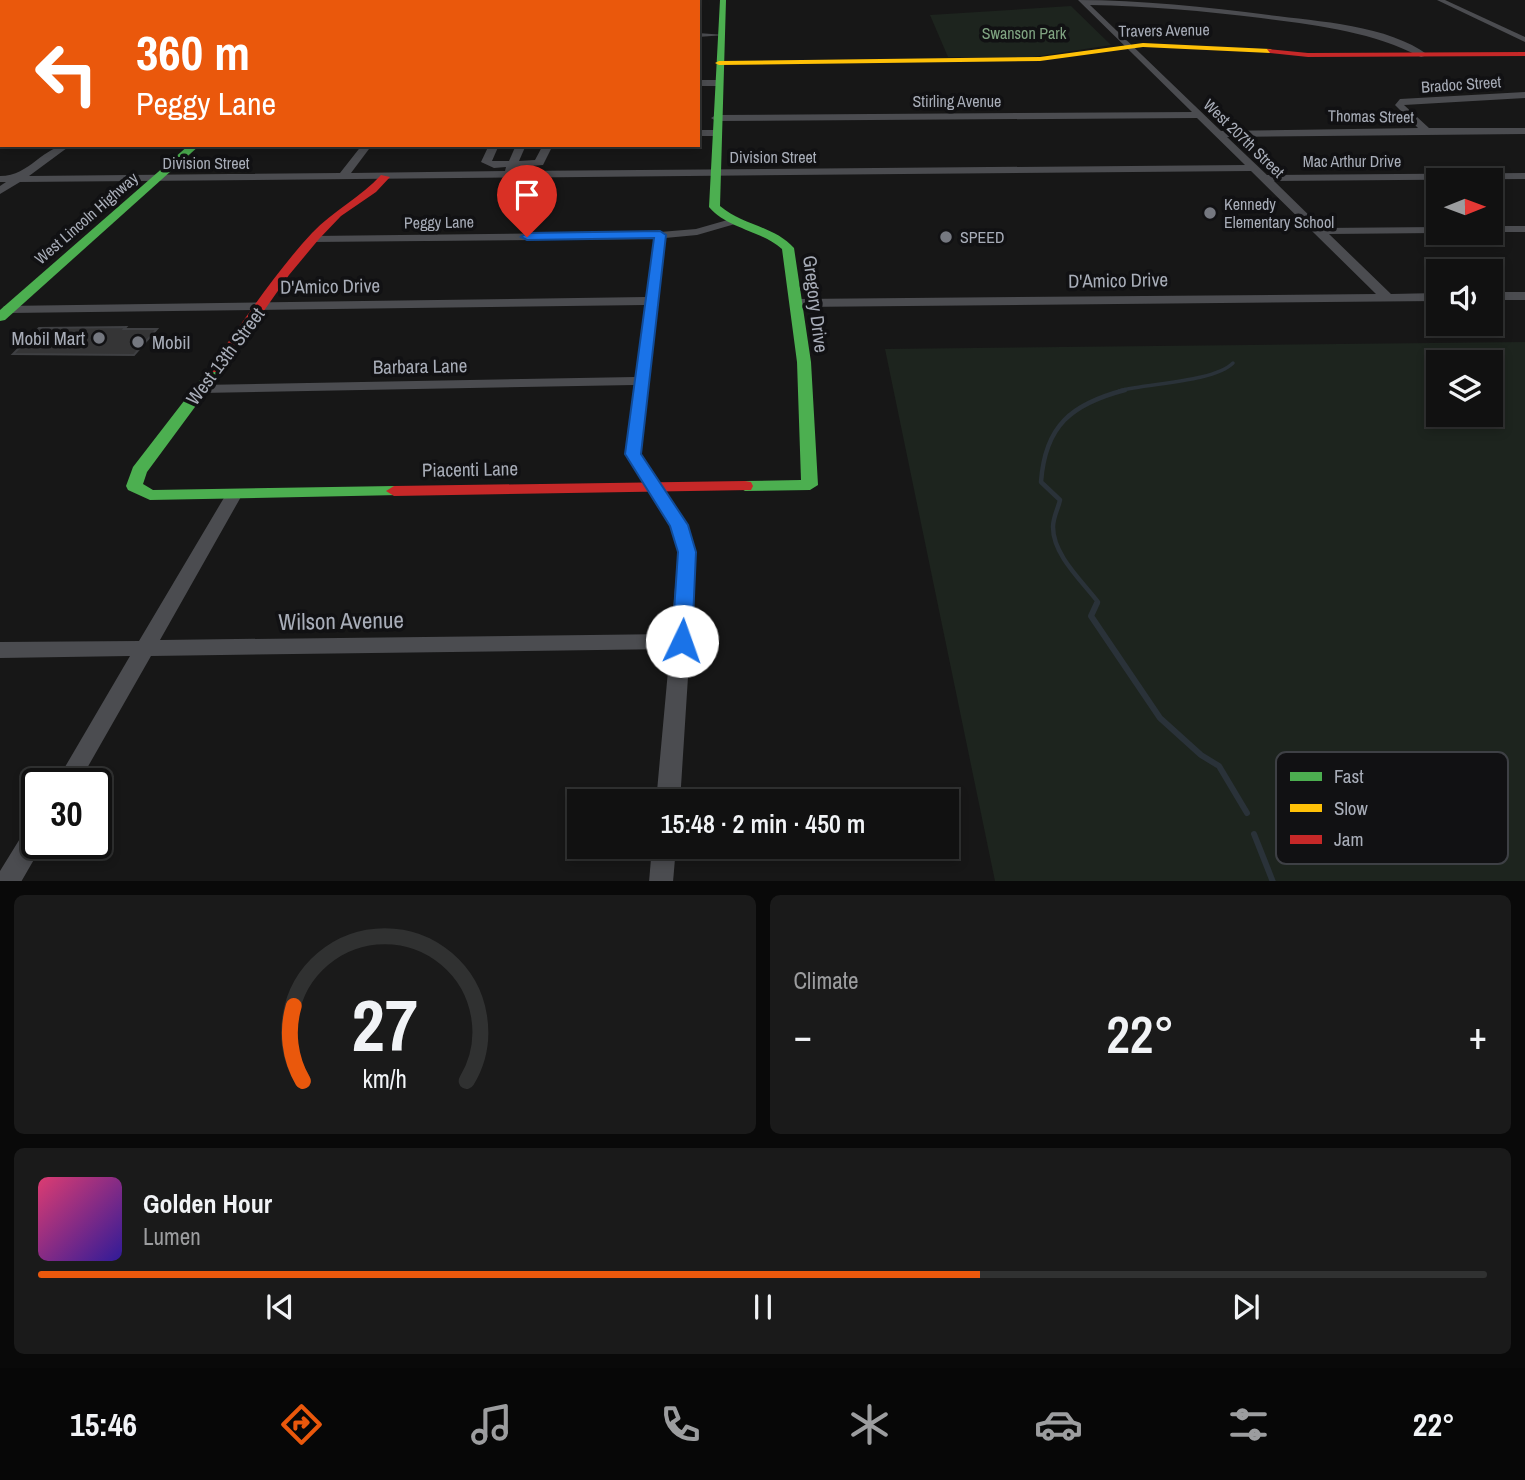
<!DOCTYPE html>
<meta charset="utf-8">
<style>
body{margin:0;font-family:"Archivo Narrow",sans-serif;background:#1a1a1a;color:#f1f3f6;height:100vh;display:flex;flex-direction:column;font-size:26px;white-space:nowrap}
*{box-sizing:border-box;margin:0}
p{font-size:23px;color:#9c9d9f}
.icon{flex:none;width:38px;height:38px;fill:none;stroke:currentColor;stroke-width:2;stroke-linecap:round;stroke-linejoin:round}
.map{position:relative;height:881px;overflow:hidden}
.drawer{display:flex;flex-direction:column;gap:14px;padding:14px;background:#090909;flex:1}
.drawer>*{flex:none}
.hud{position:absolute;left:0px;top:0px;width:700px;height:147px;box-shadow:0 4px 10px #0003,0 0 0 2px #303131;background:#ea580c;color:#fff;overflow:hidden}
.needle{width:46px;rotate:89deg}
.controls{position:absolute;left:1426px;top:168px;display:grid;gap:14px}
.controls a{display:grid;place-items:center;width:77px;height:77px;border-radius:0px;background:#111;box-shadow:0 4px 10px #0003,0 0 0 2px #303131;font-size:35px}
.speed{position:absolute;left:21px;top:768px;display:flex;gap:14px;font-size:35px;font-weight:700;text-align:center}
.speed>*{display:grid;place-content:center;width:91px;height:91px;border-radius:50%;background:#111;box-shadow:0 4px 10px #0003,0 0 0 2px #303131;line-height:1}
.speed .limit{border:4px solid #111;border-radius:10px;background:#fff;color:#111}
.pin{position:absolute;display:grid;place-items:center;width:60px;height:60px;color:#fff;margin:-72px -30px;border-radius:50% 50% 50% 0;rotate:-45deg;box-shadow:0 0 7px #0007}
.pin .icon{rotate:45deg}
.me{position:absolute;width:77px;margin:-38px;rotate:3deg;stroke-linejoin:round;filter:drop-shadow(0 0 5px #0008)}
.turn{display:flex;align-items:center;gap:24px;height:147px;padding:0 21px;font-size:32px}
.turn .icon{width:91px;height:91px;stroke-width:2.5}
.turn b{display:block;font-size:49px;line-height:60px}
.big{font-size:52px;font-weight:600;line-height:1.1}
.drawer .widget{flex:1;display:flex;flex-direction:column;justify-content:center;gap:10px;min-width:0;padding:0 24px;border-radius:10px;background:#1a1a1a}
.drawer .dial{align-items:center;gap:0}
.dial svg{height:182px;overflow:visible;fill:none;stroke:#303131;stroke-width:7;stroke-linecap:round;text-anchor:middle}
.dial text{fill:#f1f3f6;stroke:none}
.song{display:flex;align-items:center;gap:21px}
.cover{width:84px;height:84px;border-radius:10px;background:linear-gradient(135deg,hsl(340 70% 55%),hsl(250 70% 35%))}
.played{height:7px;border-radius:4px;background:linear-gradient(90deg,#ea580c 65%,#303131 65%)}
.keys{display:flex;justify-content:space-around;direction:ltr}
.heat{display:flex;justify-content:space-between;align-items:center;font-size:38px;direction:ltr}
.drawer .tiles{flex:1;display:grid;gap:14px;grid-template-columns:1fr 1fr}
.widget:last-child{grid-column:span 2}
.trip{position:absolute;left:567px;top:789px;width:392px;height:70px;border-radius:0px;background:#111;box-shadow:0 4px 10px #0003,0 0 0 2px #303131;font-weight:600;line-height:70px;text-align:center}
.tabs{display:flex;height:112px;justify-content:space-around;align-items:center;background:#070707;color:#9c9d9f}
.tabs .icon{width:49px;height:49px}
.tabs .active{color:#ea580c}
.tabs b{font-size:32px;color:#f1f3f6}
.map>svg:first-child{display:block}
</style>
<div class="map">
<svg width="1525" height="882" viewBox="0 0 1525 882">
<rect width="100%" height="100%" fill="#171717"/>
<!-- green -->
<g fill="#1d241e" fill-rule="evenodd">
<path d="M1071,6L1111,45L1033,57H948L930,15Z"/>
<path d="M1525,342V881H995L885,349ZM1491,362V415H1438V362Z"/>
</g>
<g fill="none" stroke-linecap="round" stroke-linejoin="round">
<!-- stream-far2 -->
<path stroke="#2a3239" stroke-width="3.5" d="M1119,391C1149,383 1214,382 1233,363"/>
<!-- stream-far1 -->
<path stroke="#2a3239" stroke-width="4.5" d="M1096,605L1098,602C1082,581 1053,555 1053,527C1053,517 1058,509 1060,500L1041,482C1045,426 1071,404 1125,390"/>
<!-- stream -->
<g stroke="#2a3239" stroke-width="6">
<path d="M1097,603L1091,616L1160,718L1201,755L1219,766L1247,813"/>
<path d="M1254,834L1273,882"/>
</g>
</g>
<!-- building -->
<path fill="#353536" stroke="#3f4043" stroke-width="2" d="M126,327L124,329H157L134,355L13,354L39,328Z"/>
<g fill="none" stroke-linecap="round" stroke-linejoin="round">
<!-- street -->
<g fill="#4b4c50" fill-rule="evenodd">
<path d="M86,0H94L85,2Z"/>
<path d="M166,0H174L165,2Z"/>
<path d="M267,0H274L266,2Z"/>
<path d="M1078,0C1141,0 1206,7 1269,15C1316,21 1389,25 1428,55L1421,57C1371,31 1316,25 1261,18C1204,11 1147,6 1090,5L1221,131L1418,128L1395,105L1400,99L1525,92V98L1404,105L1429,128H1525V134L1227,137L1267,175L1525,173V179L1274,181L1322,228L1438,227V233H1441H1438L1329,234L1391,294L1438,293V301L798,307L792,303L798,299L1376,294L1251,171L20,182L0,194V186L6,182H0V176C31,176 42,145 71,145L29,176L340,173L362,145H372L351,173L505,171L506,167L494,168L481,162L489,145H499L492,161H509L516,145H526L519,161L535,160L543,145H553L543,165L517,167L515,171L1245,165L1197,118L716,121L711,118L716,115L1192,112Z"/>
<path d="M1437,0H1445L1525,37V42Z"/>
<path d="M698,33L725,35L698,37Z"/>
<path d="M0,43H2L0,48Z"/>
<path d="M698,80H718L722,83L718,86H698Z"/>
<rect x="0" y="86" width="2" height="6"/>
<path d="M2,98V104L0,105V99Z"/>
<path d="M698,130H716L721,133L716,136H698Z"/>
<path d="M731,219L735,220V224L697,235L665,238L641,454L688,525L696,552L680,802H656L670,649L151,656L78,784H55L130,656L0,658V642L139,641L228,491H240L242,495L160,640L671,634L678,552L670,525L625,454L634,385L200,393L193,389L200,385L635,377L645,305L9,313L2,309L4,306L646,297L654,239L313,242L307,239L313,236L660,232L696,229Z"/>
<rect x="1491" y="226" width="34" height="6"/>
<rect x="1491" y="292" width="34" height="8"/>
<path d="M37,821V844H43L21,882H0V871L29,824Z"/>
<path d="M652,847H676L673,882H649Z"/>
</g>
<!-- fast -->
<g fill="#4caf50" fill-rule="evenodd">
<path d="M356,0H363L355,2Z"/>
<path d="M720,0H726L720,206C742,225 774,226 794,248L811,362L818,485L810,490L745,491L737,486L745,481L801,480L797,362L782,249C760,230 728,229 709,207Z"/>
<path d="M189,145H200L5,320L0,321V310Z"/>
<path d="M216,365L223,369L147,472L143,484L153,490L394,486L402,491L400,495L150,500L128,490L126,486L133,467L211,366Z"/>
</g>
<!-- slow -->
<path fill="#ffc107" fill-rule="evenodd" d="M1143,43L1270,49L1274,51L1270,53L1143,47L1040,61L719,65L715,63L719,61L1040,57Z"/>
<!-- jam -->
<g fill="#c62828" fill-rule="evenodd">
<path d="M1267,49L1308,53L1525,52V56L1308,57L1270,53Z"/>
<path d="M381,175L390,177L376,192L341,216L319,239L289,275L221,372H211L209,369L211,366C244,321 274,274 312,233C333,211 361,197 381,175Z"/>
<path d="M745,481L751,482L753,486L751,490L394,496L386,491L394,486Z"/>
</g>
</g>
<!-- route -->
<path fill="#1a73e8" stroke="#114b97" stroke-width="2" d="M660,231L666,235L641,454L688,525L696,552L692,641L689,646H675L672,641L678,552L670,526L625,454L654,238L527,240L521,237L527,233Z"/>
<!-- markers -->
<g fill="#757880" stroke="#111113" stroke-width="2.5">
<circle cx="1210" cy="213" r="7"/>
<circle cx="946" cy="237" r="7"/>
<circle cx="99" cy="338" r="7"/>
<circle cx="138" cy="342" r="7"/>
</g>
<g text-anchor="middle" stroke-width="7" stroke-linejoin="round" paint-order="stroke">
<!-- far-street labels -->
<g font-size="16" fill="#a8adb8" stroke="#111113">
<text transform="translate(1164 30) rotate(-1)" y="6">Travers Avenue</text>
<text transform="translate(1461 84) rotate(-4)" y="6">Bradoc Street</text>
<text x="957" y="107">Stirling Avenue</text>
<text transform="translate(1371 116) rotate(1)" y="6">Thomas Street</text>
<text transform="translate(1244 138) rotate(44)" y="6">West 207th Street</text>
<text x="773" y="163">Division Street</text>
<text x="1352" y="167">Mac Arthur Drive</text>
<text x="206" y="169">Division Street</text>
<text transform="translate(86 218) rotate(-41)" y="6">West Lincoln Highway</text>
<text transform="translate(439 222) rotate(-1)" y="6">Peggy Lane</text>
</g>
<!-- far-park labels -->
<g font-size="16" fill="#7fa381" stroke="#111113">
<text x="1024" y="39">Swanson Park</text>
</g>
<!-- far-poi labels -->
<g font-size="16" fill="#a8adb8" stroke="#111113" text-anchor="start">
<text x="1224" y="210">Kennedy<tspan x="1224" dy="18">Elementary School</tspan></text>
<text x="960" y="243">SPEED</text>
</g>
<!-- street labels -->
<g font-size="19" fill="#a8adb8" stroke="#111113">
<text transform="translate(1118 280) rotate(-1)" y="7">D'Amico Drive</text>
<text transform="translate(330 286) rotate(-1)" y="7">D'Amico Drive</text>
<text transform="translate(816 304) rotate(83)" y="7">Gregory Drive</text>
<text transform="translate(225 356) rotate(-53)" y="7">West 13th Street</text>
<text transform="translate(420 366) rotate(-1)" y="7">Barbara Lane</text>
<text transform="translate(470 469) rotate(-1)" y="7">Piacenti Lane</text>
</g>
<!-- poi labels -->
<g font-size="19" fill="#a8adb8" stroke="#111113" text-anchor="end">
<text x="85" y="345">Mobil Mart</text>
<text x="152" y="349" text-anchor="start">Mobil</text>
</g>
<!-- near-street labels -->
<g font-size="23" fill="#a8adb8" stroke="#111113">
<text transform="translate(341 621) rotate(-1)" y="8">Wilson Avenue</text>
</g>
</g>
<!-- legend -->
<rect x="1276" y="752" width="232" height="112" rx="10" fill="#111113" stroke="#3e4045" stroke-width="2"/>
<rect x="1290" y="772" width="32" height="9" fill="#4caf50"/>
<rect x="1290" y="804" width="32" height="8" fill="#ffc107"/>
<rect x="1290" y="835" width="32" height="9" fill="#c62828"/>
<g font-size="19" fill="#a8adb8">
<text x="1334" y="783">Fast</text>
<text x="1334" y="815">Slow</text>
<text x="1334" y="846">Jam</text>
</g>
</svg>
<div class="controls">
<a><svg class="needle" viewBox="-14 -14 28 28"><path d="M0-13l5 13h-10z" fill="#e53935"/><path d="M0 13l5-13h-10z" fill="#9c9d9f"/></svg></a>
<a><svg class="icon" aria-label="sound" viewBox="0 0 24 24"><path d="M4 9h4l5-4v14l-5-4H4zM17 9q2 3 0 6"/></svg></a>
<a><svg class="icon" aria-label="layers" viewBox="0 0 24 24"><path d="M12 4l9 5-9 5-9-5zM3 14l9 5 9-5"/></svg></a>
</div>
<div class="speed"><div class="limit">30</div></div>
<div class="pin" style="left:527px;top:237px;background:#d93025"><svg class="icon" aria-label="arrive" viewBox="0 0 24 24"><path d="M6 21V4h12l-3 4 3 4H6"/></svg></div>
<svg class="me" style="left:682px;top:641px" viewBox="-20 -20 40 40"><circle r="19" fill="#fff"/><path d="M0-13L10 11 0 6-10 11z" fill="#1a73e8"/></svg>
<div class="trip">15:48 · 2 min · 450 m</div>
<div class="hud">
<div class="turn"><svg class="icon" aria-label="left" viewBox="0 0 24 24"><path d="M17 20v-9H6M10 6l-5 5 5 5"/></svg><div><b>360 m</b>Peggy Lane</div></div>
</div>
</div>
<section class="drawer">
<div class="tiles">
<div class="widget dial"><svg viewBox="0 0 100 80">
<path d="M14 69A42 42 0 1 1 86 69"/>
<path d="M14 69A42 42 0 0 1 10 36" stroke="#ea580c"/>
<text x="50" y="56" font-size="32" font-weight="700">27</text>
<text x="50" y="72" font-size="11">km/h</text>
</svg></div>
<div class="widget"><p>Climate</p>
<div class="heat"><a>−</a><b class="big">22°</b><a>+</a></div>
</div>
<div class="widget">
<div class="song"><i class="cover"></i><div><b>Golden Hour</b><p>Lumen</p></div></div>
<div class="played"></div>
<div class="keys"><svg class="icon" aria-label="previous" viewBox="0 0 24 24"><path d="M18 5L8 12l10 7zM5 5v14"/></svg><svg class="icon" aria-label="pause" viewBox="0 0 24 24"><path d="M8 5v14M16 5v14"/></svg><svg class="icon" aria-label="next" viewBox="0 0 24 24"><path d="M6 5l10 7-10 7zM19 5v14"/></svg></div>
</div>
</div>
</section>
<nav class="tabs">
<b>15:46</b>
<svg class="icon active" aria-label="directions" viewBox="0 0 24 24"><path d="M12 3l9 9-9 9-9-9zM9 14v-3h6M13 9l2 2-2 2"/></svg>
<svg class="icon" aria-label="music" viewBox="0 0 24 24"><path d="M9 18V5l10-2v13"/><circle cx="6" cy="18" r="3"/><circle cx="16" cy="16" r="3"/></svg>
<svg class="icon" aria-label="phone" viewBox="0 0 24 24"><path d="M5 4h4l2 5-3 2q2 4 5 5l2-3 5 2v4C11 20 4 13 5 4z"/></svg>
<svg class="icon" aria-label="climate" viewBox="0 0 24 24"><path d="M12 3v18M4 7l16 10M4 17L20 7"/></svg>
<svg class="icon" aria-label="car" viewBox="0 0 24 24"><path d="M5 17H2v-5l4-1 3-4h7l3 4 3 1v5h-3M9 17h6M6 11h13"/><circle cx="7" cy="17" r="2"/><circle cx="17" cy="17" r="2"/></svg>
<svg class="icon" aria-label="filters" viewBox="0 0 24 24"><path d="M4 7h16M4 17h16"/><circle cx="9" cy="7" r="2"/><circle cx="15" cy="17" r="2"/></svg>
<b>22°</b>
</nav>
